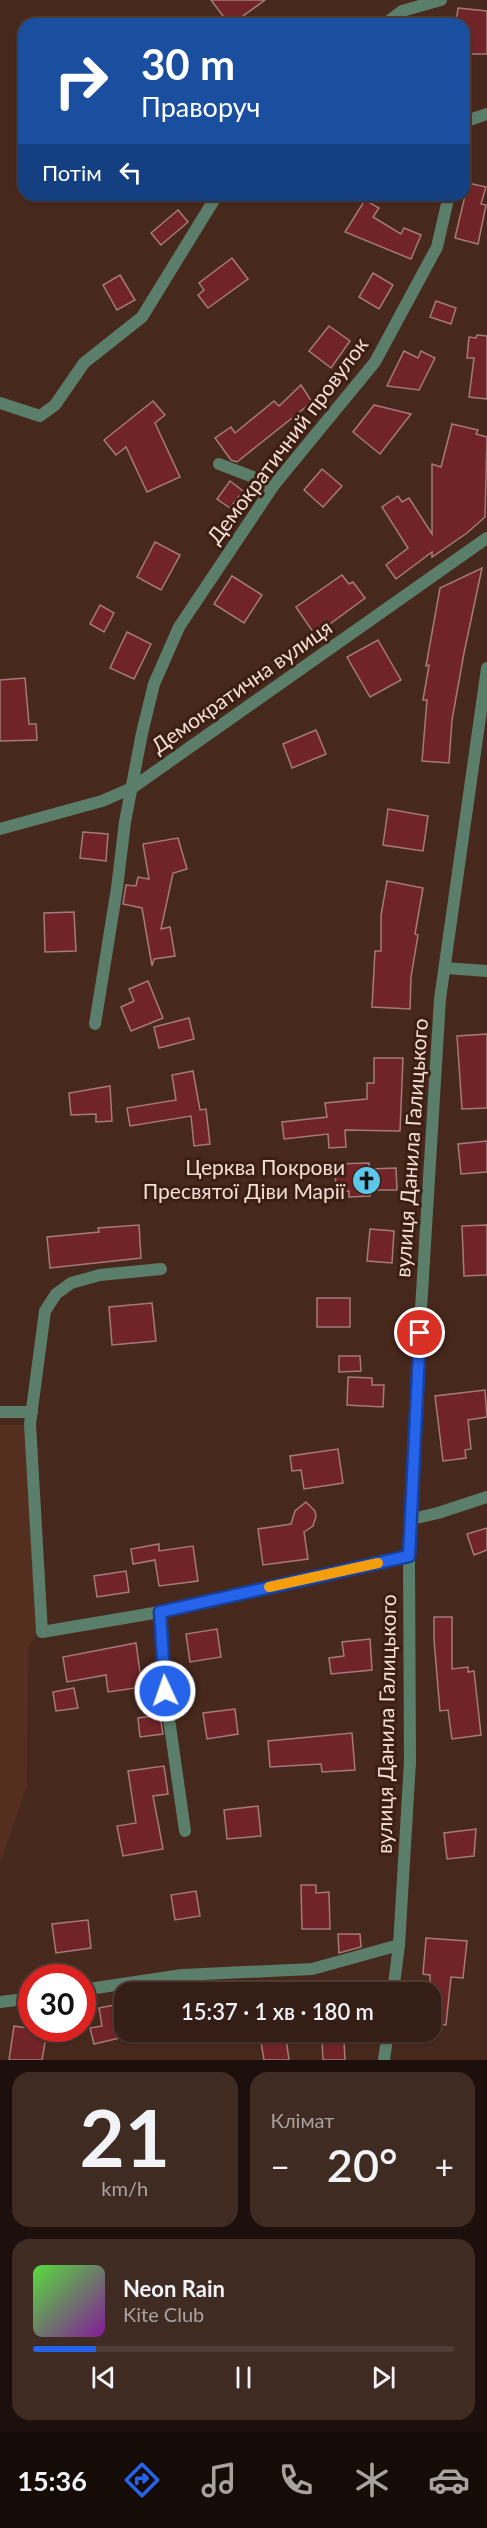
<!DOCTYPE html>
<html lang="uk">
<meta charset="utf-8">
<style>
body{margin:0;font-family:Lato,sans-serif;background:#402b22;color:#f1f3f6;height:100vh;display:flex;flex-direction:column;font-size:22px;white-space:nowrap}
*{box-sizing:border-box;margin:0}
p{font-size:20px;color:#aaa2a0}
.icon{flex:none;width:33px;height:33px;fill:none;stroke:currentColor;stroke-width:2;stroke-linecap:round;stroke-linejoin:round}
.map{position:relative;height:2060px;overflow:hidden}
.details{display:flex;flex-direction:column;gap:12px;padding:12px;background:#1d100c;flex:1}
.details>*{flex:none}
.guide{position:absolute;left:18px;top:18px;width:452px;height:183px;border-radius:18px;box-shadow:0 2px 4px #0004,0 0 0 2px #4f3c34;background:#1a4fa0;color:#fff;overflow:hidden}
.speed{position:absolute;left:18px;top:1964px;display:flex;gap:12px;font-size:30px;font-weight:700;text-align:center}
.speed>*{display:grid;place-content:center;width:78px;height:78px;border-radius:50%;background:#351e15;box-shadow:0 2px 4px #0004,0 0 0 2px #4f3c34;line-height:1}
.speed .limit{border:9px solid #d22;background:#fff;color:#111}
.pin{position:absolute;display:grid;place-items:center;width:51px;height:51px;color:#fff;margin:-26px;border:3px solid #fff;border-radius:50%;box-shadow:0 2px 6px #0007}
.me{position:absolute;width:66px;margin:-33px;rotate:357deg;stroke-linejoin:round;filter:drop-shadow(0 0 4px #0008)}
.turn{display:flex;align-items:center;gap:21px;height:126px;padding:0 24px;font-size:27px}
.turn .icon{width:78px;height:78px;stroke-width:2.5}
.turn b{display:block;font-size:42px;line-height:51px}
.then{display:flex;align-items:center;height:57px;padding:0 24px;background:#0003;gap:12px;font-size:22px}
.big{font-size:45px;font-weight:600;line-height:1.1}
.details .tile{flex:1;display:flex;flex-direction:column;justify-content:center;gap:9px;min-width:0;padding:0 21px;border-radius:18px;background:#402b22}
.details .dial{align-items:center;gap:0}
.dial b{font-size:78px;line-height:1}
.song{display:flex;align-items:center;gap:18px}
.cover{width:72px;height:72px;border-radius:9px;background:linear-gradient(135deg,hsl(110 70% 55%),hsl(290 70% 35%))}
.played{height:6px;border-radius:3px;background:linear-gradient(90deg,#2563eb 15%,#4f3c34 15%)}
.keys{display:flex;justify-content:space-around;direction:ltr}
.heat{display:flex;justify-content:space-between;align-items:center;font-size:33px;direction:ltr}
.details .tiles{flex:1;display:grid;gap:12px;grid-template-columns:1fr 1fr}
.tile:last-child{grid-column:span 2}
.trip{position:absolute;left:114px;top:1982px;width:327px;height:60px;border-radius:18px;background:#351e15;box-shadow:0 2px 4px #0004,0 0 0 2px #4f3c34;font-weight:600;line-height:60px;text-align:center}
.tab-bar{display:flex;height:96px;justify-content:space-around;align-items:center;background:#150c08;color:#aaa2a0}
.tab-bar .icon{width:42px;height:42px}
.tab-bar .active{color:#2563eb}
.tab-bar b{font-size:27px;color:#f1f3f6}
.map>svg:first-child{display:block}
</style>
<div class="map">
<svg width="487" height="2060" viewBox="0 0 487 2060">
<rect width="100%" height="100%" fill="#47281c"/>
<!-- built -->
<path fill="#542f20" d="M0,1425H26L40,1632L28,1647L27,1786L0,1863Z"/>
<!-- building -->
<g fill="#712428" stroke="#a47a79" stroke-width="1.5">
<path d="M211,0H265L232,24H229Z"/>
<path d="M458,8L487,11V54H464V24H456Z"/>
<path d="M468,183L486,187L481,204L486,205L478,244L455,238Z"/>
<path d="M365,200L379,208L373,217L401,234L404,228L421,235L411,259L345,232Z"/>
<path d="M178,210L188,222L161,245L151,233Z"/>
<path d="M232,258L248,279L208,308L198,295L204,290L199,283Z"/>
<path d="M373,273L393,285L379,309L359,297Z"/>
<path d="M120,275L135,300L117,310L103,285Z"/>
<path d="M436,301L456,308L451,324L430,317Z"/>
<path d="M329,326L350,341L331,368L309,351Z"/>
<path d="M477,335L487,336V399L469,397L474,358H467L469,337L476,338Z"/>
<path d="M404,351L418,358L421,351L435,358L419,390L387,386Z"/>
<path d="M301,385L312,402L237,462L231,460L215,438L231,427L235,433L274,401L279,406Z"/>
<path d="M153,401L165,415L155,423L180,477L147,492L126,447L116,455L104,440Z"/>
<path d="M374,405L411,414L380,454L353,432Z"/>
<path d="M452,424L478,430L476,434L487,437L485,517L467,533L432,557V552L396,579L386,565L408,548L382,507L398,496L402,502L409,498L432,534V464L441,467Z"/>
<path d="M322,469L342,486L323,507L304,490Z"/>
<path d="M230,481L243,491L230,508L217,499Z"/>
<path d="M155,542L180,555L161,590L137,577Z"/>
<path d="M482,568L464,653L452,720L449,763L422,761L427,700H423L429,665L426,666L440,588Z"/>
<path d="M342,575L349,584L353,582L365,598L315,635L296,607Z"/>
<path d="M232,576L262,595L244,623L214,604Z"/>
<path d="M100,605L114,613L104,632L90,624Z"/>
<path d="M127,632L151,644L134,679L110,668Z"/>
<path d="M378,640L401,680L370,697L347,657Z"/>
<path d="M25,678L29,724H36L37,740L0,741V680Z"/>
<path d="M316,730L326,754L292,768L283,744Z"/>
<path d="M388,809L428,816L423,851L383,845Z"/>
<path d="M83,832L108,834L106,861L80,858Z"/>
<path d="M178,838L187,869L173,873L161,929L170,927L175,956L154,959L152,966L142,908L123,904L125,892L126,885L136,886L138,877L149,879L143,844Z"/>
<path d="M387,881L423,888L415,934L418,935L411,977L410,1009L372,1007L375,951H381V915Z"/>
<path d="M74,912L76,951L45,952L44,913Z"/>
<path d="M148,981L163,1018L131,1031L121,1007L134,1001L129,989Z"/>
<path d="M189,1018L194,1039L159,1048L154,1027Z"/>
<path d="M487,1034V1108L462,1109L457,1036Z"/>
<path d="M374,1058H403L400,1131L345,1130L346,1147L329,1148L328,1134L284,1139L282,1122L327,1117L325,1103L367,1099V1083H374Z"/>
<path d="M193,1071L200,1110L206,1109L210,1144L194,1146L191,1116L130,1126L127,1108L176,1100L172,1075Z"/>
<path d="M110,1086L112,1121L96,1122V1114L71,1115L69,1093Z"/>
<path d="M487,1141V1172L461,1174L458,1144Z"/>
<path d="M369,1163V1169L396,1168L397,1190H370V1196L349,1197V1191L336,1192L335,1164Z"/>
<path d="M139,1225L141,1258L50,1268L47,1237L99,1232L98,1228Z"/>
<path d="M487,1225V1275L464,1276L462,1226Z"/>
<path d="M370,1229L394,1231L392,1263L367,1261Z"/>
<rect x="317" y="1298" width="33" height="29"/>
<path d="M152,1303L156,1341L112,1345L109,1307Z"/>
<path d="M339,1356H360L361,1371L339,1372Z"/>
<path d="M348,1377L372,1378V1385H384L383,1407L347,1405Z"/>
<path d="M485,1390L487,1417L468,1420L471,1449L465,1450L466,1458L443,1461L435,1396Z"/>
<path d="M338,1449L343,1483L304,1489L301,1470L292,1471L290,1456Z"/>
<path d="M306,1502L315,1511L316,1516L313,1526L304,1532L308,1559L263,1565L258,1529L291,1524L295,1511Z"/>
<path d="M487,1528V1550L474,1555L467,1534Z"/>
<path d="M159,1544V1551L193,1546L198,1581L159,1586L155,1560L133,1564L131,1549Z"/>
<path d="M126,1571L129,1592L97,1597L94,1576Z"/>
<path d="M434,1617H452V1669L468,1667V1672L474,1671L481,1735L452,1739L448,1710L440,1711L434,1640Z"/>
<path d="M217,1629L221,1657L190,1662L186,1634Z"/>
<path d="M370,1639L372,1670L331,1674L329,1658L344,1656L342,1642Z"/>
<path d="M136,1643L142,1687L108,1692L106,1675L67,1682L63,1657Z"/>
<path d="M74,1688L78,1708L56,1711L53,1692Z"/>
<path d="M235,1709L238,1734L207,1739L203,1713Z"/>
<path d="M160,1715L163,1734L140,1737L138,1718Z"/>
<path d="M352,1733L355,1770L322,1772L321,1764L270,1767L268,1741Z"/>
<path d="M164,1766L168,1794L153,1796L163,1849L123,1856L117,1826L136,1823L128,1771Z"/>
<path d="M258,1806L261,1836L227,1839L224,1810Z"/>
<path d="M476,1829L474,1856L447,1859L444,1833Z"/>
<path d="M301,1885H316V1893L329,1892L330,1929H302Z"/>
<path d="M196,1891L200,1916L175,1920L171,1895Z"/>
<path d="M88,1920L91,1948L56,1953L52,1924Z"/>
<path d="M338,1934H360L361,1947L339,1953Z"/>
<path d="M426,1938L467,1941L463,1978L451,1977L446,2025L430,2023V1975L423,1974Z"/>
<path d="M124,2003V2037L94,2044L90,2028L102,2026L99,2008Z"/>
<path d="M14,2026L47,2031L42,2060H9Z"/>
<path d="M259,2031H285L289,2060H264Z"/>
<path d="M344,2040L345,2060H323L322,2041Z"/>
</g>
<g fill="none" stroke-linecap="round" stroke-linejoin="round">
<!-- minor -->
<g stroke="#5b7e6b" stroke-width="12">
<path d="M385,24L402,11L441,0"/>
<path d="M464,122L487,114"/>
<path d="M0,403L40,416L55,405L84,363L142,317L217,195"/>
<path d="M219,464L274,485"/>
<path d="M0,829L102,801L132,788L487,538"/>
<path d="M445,968L487,971"/>
<path d="M95,1024L117,888L125,822L142,733L154,684L179,627L274,485L375,362L437,247L449,195"/>
<path d="M161,1269L100,1275L71,1283L56,1294L45,1311L30,1424L42,1632L160,1612L409,1556"/>
<path d="M0,1412H32"/>
<path d="M160,1612L165,1691L185,1831"/>
<path d="M82,1990L182,1975L312,1969L399,1945"/>
<path d="M0,2002L32,1998"/>
</g>
<!-- tertiary -->
<g stroke="#5b7e6b" stroke-width="12">
<path d="M412,1519L438,1513L487,1497"/>
<path d="M393,1992L399,1945L410,1762L409,1556L421,1309L440,999L487,668"/>
<path d="M384,2060L388,2031"/>
</g>
</g>
<g fill="none" stroke-linecap="round" stroke-linejoin="round">
<defs>
<path id="route" d="M165,1691L160,1612L409,1556L420,1333"/>
</defs>
<!-- route casing -->
<use href="#route" stroke="#184099" stroke-width="15"/>
<!-- route -->
<use href="#route" stroke="#2563eb" stroke-width="10"/>
<!-- slow -->
<path stroke="#f59e0b" stroke-width="10" d="M269,1587L378,1563"/>
</g>
<!-- icons -->
<defs>
<symbol id="church-disc" viewBox="-11 -11 22 22"><circle r="9.5" fill="#5cc7e8" stroke="#3c1e12"/><path d="M-1.2-6h2.4v3.5h3.3v2.4h-3.3V6h-2.4V-.1h-3.3v-2.4h3.3Z" fill="#111"/></symbol>
</defs>
<g fill-rule="evenodd">
<use href="#church-disc" x="350" y="1164" width="33" height="33"/>
</g>
<g text-anchor="middle" stroke-width="6" stroke-linejoin="round" paint-order="stroke">
<!-- street labels -->
<g font-size="21" fill="#f3ded6" stroke="#3c1e12">
<text transform="translate(288 441) rotate(-53)" y="7">Демократичний провулок</text>
<text transform="translate(242 687) rotate(-35)" y="7">Демократична вулиця</text>
<text transform="translate(412 1148) rotate(-86)" y="7">вулиця Данила Галицького</text>
<text transform="translate(387 1724) rotate(-89)" y="7">вулиця Данила Галицького</text>
</g>
<!-- poi labels -->
<g font-size="21" fill="#f3ded6" stroke="#3c1e12" text-anchor="end">
<text x="345" y="1175">Церква Покрови<tspan x="345" dy="24">Пресвятої Діви Марії</tspan></text>
</g>
</g>
</svg>
<div class="speed"><div class="limit">30</div></div>
<div class="pin" style="left:420px;top:1333px;background:#d93025"><svg class="icon" aria-label="arrive" viewBox="0 0 24 24"><path d="M6 21V4h12l-3 4 3 4H6"/></svg></div>
<svg class="me" style="left:165px;top:1691px" viewBox="-20 -20 40 40"><circle r="17" fill="#2563eb" stroke="#fff" stroke-width="3"/><path d="M0-11L8 9 0 5-8 9z" fill="#fff"/></svg>
<div class="trip">15:37 · 1 хв · 180 m</div>
<div class="guide">
<div class="turn"><svg class="icon" aria-label="right" viewBox="0 0 24 24"><path d="M7 20v-9h11M14 6l5 5-5 5"/></svg><div><b>30 m</b>Праворуч</div></div>
<div class="then">Потім<svg class="icon" aria-label="left" viewBox="0 0 24 24"><path d="M17 20v-9H6M10 6l-5 5 5 5"/></svg></div>
</div>
</div>
<section class="details">
<div class="tiles">
<div class="tile dial"><b>21</b><p>km/h</p></div>
<div class="tile"><p>Клімат</p>
<div class="heat"><a>−</a><b class="big">20°</b><a>+</a></div>
</div>
<div class="tile">
<div class="song"><i class="cover"></i><div><b>Neon Rain</b><p>Kite Club</p></div></div>
<div class="played"></div>
<div class="keys"><svg class="icon" aria-label="previous" viewBox="0 0 24 24"><path d="M18 5L8 12l10 7zM5 5v14"/></svg><svg class="icon" aria-label="pause" viewBox="0 0 24 24"><path d="M8 5v14M16 5v14"/></svg><svg class="icon" aria-label="next" viewBox="0 0 24 24"><path d="M6 5l10 7-10 7zM19 5v14"/></svg></div>
</div>
</div>
</section>
<nav class="tab-bar">
<b>15:36</b>
<svg class="icon active" aria-label="directions" viewBox="0 0 24 24"><path d="M12 3l9 9-9 9-9-9zM9 14v-3h6M13 9l2 2-2 2"/></svg>
<svg class="icon" aria-label="music" viewBox="0 0 24 24"><path d="M9 18V5l10-2v13"/><circle cx="6" cy="18" r="3"/><circle cx="16" cy="16" r="3"/></svg>
<svg class="icon" aria-label="phone" viewBox="0 0 24 24"><path d="M5 4h4l2 5-3 2q2 4 5 5l2-3 5 2v4C11 20 4 13 5 4z"/></svg>
<svg class="icon" aria-label="climate" viewBox="0 0 24 24"><path d="M12 3v18M4 7l16 10M4 17L20 7"/></svg>
<svg class="icon" aria-label="car" viewBox="0 0 24 24"><path d="M5 17H2v-5l4-1 3-4h7l3 4 3 1v5h-3M9 17h6M6 11h13"/><circle cx="7" cy="17" r="2"/><circle cx="17" cy="17" r="2"/></svg>
</nav>
